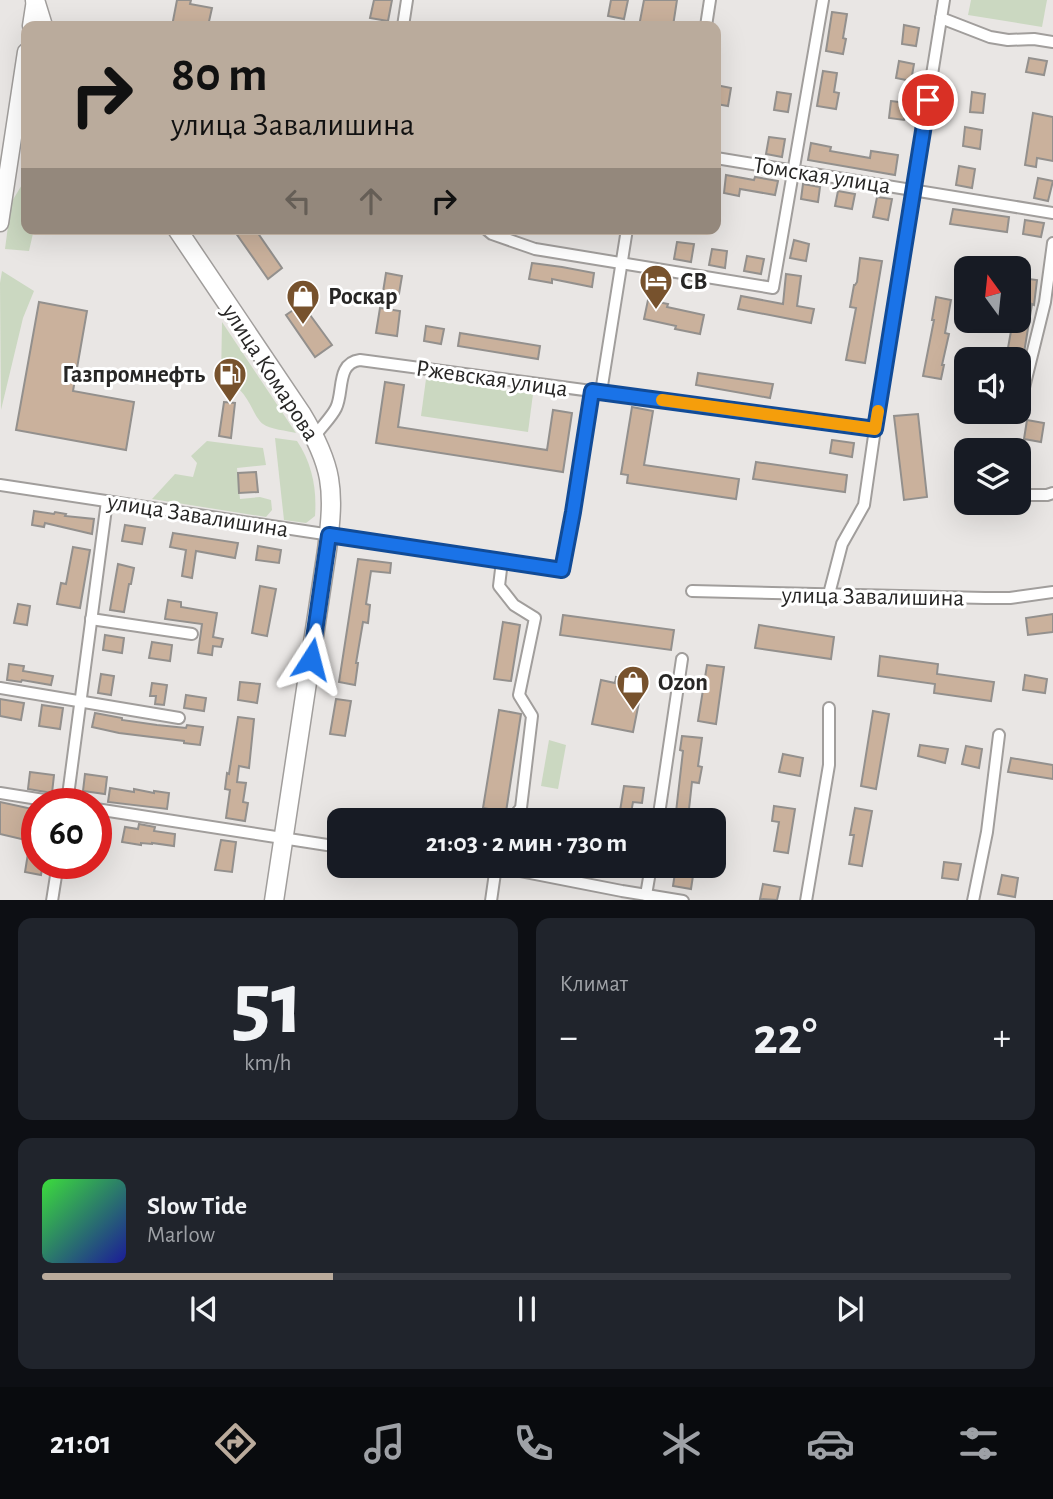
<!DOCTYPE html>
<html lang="ru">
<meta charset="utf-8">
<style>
body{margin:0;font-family:"Alegreya Sans",sans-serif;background:#20242c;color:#f1f3f6;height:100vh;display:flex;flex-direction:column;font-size:26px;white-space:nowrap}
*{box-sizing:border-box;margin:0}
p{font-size:23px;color:#9ea1a6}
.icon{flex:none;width:38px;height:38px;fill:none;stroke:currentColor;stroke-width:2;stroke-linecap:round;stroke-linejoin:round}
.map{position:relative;height:900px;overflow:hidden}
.panel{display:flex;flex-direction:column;gap:18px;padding:18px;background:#0d0f14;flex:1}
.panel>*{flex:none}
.top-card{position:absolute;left:21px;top:21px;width:700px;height:214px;border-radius:14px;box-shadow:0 7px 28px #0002;background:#baab9c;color:#111;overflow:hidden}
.needle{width:46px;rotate:345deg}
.buttons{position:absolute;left:954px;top:256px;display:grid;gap:14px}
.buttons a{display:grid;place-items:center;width:77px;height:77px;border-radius:14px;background:#171b24;box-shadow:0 7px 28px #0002;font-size:35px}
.speed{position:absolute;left:21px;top:788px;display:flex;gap:14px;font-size:35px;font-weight:700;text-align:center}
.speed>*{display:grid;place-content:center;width:91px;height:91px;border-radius:50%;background:#171b24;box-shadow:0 7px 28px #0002;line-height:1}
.speed .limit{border:10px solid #d22;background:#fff;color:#111}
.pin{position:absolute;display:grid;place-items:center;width:60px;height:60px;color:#fff;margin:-30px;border:4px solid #fff;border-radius:50%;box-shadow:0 2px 7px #0007}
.me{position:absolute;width:77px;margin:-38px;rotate:9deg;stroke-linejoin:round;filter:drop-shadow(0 0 5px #0008)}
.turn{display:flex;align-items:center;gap:24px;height:147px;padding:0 35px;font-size:32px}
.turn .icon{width:91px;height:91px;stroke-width:2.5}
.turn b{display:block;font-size:49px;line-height:60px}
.lanes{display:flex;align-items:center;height:66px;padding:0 35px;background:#0003;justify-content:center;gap:35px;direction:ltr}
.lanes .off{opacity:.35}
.big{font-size:52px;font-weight:600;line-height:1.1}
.panel .widget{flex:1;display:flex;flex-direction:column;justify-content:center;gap:10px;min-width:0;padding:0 24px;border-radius:14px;background:#20242c}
.panel .dial{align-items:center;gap:0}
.dial b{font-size:91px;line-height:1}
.song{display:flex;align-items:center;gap:21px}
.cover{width:84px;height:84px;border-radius:10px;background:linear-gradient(135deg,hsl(120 70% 55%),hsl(240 70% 35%))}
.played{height:7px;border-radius:4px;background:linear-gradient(90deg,#baab9c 30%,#363941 30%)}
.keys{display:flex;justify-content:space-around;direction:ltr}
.heat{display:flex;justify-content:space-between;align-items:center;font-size:38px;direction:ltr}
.panel .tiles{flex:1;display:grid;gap:18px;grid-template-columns:1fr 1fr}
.widget:last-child{grid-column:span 2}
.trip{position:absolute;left:327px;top:808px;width:399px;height:70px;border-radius:14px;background:#171b24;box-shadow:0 7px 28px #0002;font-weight:600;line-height:70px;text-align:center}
.tab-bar{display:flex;height:112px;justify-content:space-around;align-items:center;background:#090b0e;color:#9ea1a6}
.tab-bar .icon{width:49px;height:49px}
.tab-bar .active{color:#baab9c}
.tab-bar b{font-size:32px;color:#f1f3f6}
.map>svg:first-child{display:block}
</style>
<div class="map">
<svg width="1053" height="901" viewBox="0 0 1053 901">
<rect width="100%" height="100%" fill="#e9e6e4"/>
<!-- green -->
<g fill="#cbd8c1">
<path d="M971,0H1047L1042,27L968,15Z"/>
<path d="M26,178V229H34L29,251L5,249L11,203Z"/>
<path d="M2,271L34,291L23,318L1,410L0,283Z"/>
<path d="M222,322L296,433C288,431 269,429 263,424C259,421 255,414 253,410C245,394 238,384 221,380Z"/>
<path d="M426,379L533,394L528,432L421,416Z"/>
<path d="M275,438L297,441C312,463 317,489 315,516L306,523L284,520Z"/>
<path d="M207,441L263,448L266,465L237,468L240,499L260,497L271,500L272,510L266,517L152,499L175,474L193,477L197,463L191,456Z"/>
<path d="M549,740L566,745L558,789L541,786Z"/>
</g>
<!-- building -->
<g fill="#cab19c" stroke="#93908d" stroke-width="2">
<path d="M177,0H191L190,4L212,8L208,26H172Z"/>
<path d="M374,0H392L388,21L370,18Z"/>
<path d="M611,0H628L624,19L608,16Z"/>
<path d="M644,0H677L673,26H639Z"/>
<path d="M832,12L847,14L843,38L846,39L843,54L826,51Z"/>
<path d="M904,25L919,28L916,46L902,44Z"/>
<path d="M1029,58L1047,61L1044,75L1026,72Z"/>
<path d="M899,61L914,64L911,81L896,78Z"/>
<path d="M823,71L837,73L834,92L839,93L836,109L817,106Z"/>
<path d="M716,85L731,88L728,106L716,104Z"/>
<path d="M777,92L791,94L788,112L774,110Z"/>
<path d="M972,92L985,94L983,113L970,112Z"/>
<path d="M891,101L907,103L904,120L889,118Z"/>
<path d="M1033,113L1053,117V161L1037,158L1036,167L1025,165Z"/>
<path d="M965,127L982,130L980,149L963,146Z"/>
<path d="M769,137L785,139L782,157L766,154Z"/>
<path d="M811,143L831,147L830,151L870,158L871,151L898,155L895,175L808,160Z"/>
<path d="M959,166L975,169L972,188L956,185Z"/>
<path d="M726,175L754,180L755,177L778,181L775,195L740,189L739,196L724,193Z"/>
<path d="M1038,178L1053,181L1048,201L1034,198Z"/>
<path d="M803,184L820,187L818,202L801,199Z"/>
<path d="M838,191L855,194L852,209L835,206Z"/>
<path d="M877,197L892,199L888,220L873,217Z"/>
<path d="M953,209L1009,217L1007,232L950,224Z"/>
<path d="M1025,220L1044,223L1041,237L1023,234Z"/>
<path d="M233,229H255L282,268L268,279Z"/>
<path d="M794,240L809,244L806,261L790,258Z"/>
<path d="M677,242L694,244L691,262L674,259Z"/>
<path d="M712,249L727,251L725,268L709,265Z"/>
<path d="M747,256L764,259L761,274L744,271Z"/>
<path d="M860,258L882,261L865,363L846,360L856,308L850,307L854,285H855L857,282Z"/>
<path d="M532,263L562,267L594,273L592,287L552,279V283L529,279Z"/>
<path d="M386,273L402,276L399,294L383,292Z"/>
<path d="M786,274L801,276L797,306L814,309L811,323L738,309L741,296L783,304Z"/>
<path d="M1021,278L1037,280L1034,305L1032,304L1023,359H1006L1013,320H1018V297Z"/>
<path d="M936,297L951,300L945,333L949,334L942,365H944L941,379L923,376L934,320H932Z"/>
<path d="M648,300L668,304L667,307L704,315L700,334L675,329L676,326L644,319Z"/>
<path d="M39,302L87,311L73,391L134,402L126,450L16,430Z"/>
<path d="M302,304L332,345L315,357L286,315Z"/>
<path d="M380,308L400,311L397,336L376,333Z"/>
<path d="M426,326L444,329L441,344L424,341Z"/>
<path d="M460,333L540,346L538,359L458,346Z"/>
<path d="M698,373L773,384L770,398L696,385Z"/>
<path d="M385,382L404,385L398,427L547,450L553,410L572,413L563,472L376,443Z"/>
<path d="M224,402L235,403L231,438L219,436Z"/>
<path d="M632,407L653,411L644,465L739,479L736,499L627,483L628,475L621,474Z"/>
<path d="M918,414L927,497L904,500L894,416Z"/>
<path d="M1027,420L1044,423L1041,442L1024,439Z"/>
<path d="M832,440L854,443L852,457L830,453Z"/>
<path d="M756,462L847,475L845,492L753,479Z"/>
<path d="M256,472L258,492L239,493L238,473Z"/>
<path d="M34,511L54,514L55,512L66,514L65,516L94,519L92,534L45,523L44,527L32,525Z"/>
<path d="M125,525L145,528L142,544L122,541Z"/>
<path d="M173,533L238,543L235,558L196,551L192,578L182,576L186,550L170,547Z"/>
<path d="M258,546L281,550L279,563L256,560Z"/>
<path d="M73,547L90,550L80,608L57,604L61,583L66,584Z"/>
<path d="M358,559L391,563L390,573L371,571L366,604L370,605L368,623L363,622L356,663H358L355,685L339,682Z"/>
<path d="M118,564L134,568L131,584H129L124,612L110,610Z"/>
<path d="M260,586L276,589L267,636L252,633Z"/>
<path d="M168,600L181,602V607L217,613L213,637L223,639L221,647L213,646L212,655L198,653L202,624L165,619Z"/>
<path d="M18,604L30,606L27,625L14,623Z"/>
<path d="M1053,614V632L1028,635L1026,618Z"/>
<path d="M563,615L674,630L671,650L560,635Z"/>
<path d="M503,622L520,625L511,681L494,679Z"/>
<path d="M759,625L834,637L831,659L755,648Z"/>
<path d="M105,635L124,638L122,653L103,650Z"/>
<path d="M152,642L172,645L170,661L149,658Z"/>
<path d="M880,656L938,664L937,674L994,682L991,701L934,693L935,684L878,676Z"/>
<path d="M9,664L24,666L23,671L53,676L51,685L22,680L21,682L7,680Z"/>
<path d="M707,665L724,667L716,724L698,721Z"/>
<path d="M101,674L114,676L111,695L98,693Z"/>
<path d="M1025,675L1047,679L1045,693L1023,690Z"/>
<path d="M616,677L643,682L633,732L592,724L601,680L615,683Z"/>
<path d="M240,682L260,684L257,703L238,700Z"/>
<path d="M152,683L167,685L164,705L155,704L156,696H150Z"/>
<path d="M186,695L206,698L204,711L184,708Z"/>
<path d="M0,699L24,703L21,720L0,716Z"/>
<path d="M336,699L351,701L345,736L330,734Z"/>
<path d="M42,705L63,708L60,729L39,726Z"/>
<path d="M499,710L521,714L506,812L483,808Z"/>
<path d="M873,711L889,714L876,789L861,786Z"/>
<path d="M95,713L122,718V720L157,725L186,728L187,725L203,727L200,745L184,743V741L119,733L92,727Z"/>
<path d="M238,717L254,719L249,768L239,766L237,782L246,783L243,802L248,803L245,821L226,818L230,790L225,789L227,773L229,774Z"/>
<path d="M682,736L702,738L698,766L702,767L699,783L692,782L689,809H687L685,821H671L672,811L676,812L683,751L680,750Z"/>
<path d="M920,745L948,749L945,763L918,756Z"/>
<path d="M966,746L982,749L979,768L962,764Z"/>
<path d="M783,754L803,758L800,776L779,772Z"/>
<path d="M1011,758L1053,765V779L1008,772Z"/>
<path d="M30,772L54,775L52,793L28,789Z"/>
<path d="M85,774L107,777L105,794L83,791Z"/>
<path d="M624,786L644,788L642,803L633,802L631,813L620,811Z"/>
<path d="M110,788L134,792V789L154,793V791L169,793L167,809L108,802Z"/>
<path d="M0,802L37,810V863H43L41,875L25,872L30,841L0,834Z"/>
<path d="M774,806L795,809L788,853L774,851L779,822L772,821Z"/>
<path d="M855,808L872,811L862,866L849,864L854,835H850Z"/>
<path d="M139,824L155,827L154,831L175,834L174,846L152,843V844L141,843V845L122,842L125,827L138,829Z"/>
<path d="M221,840L236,842L232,872L215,870Z"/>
<path d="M944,862L961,864L958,880L942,878Z"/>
<path d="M676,866L694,869L691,889L673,886Z"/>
<path d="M1002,875L1018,878L1015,897L998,894Z"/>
<path d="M763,884L780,887L777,900L760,899Z"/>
</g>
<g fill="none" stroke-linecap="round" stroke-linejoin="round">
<defs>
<g id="minor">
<path d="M941,18L990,37L1008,40L1034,39L1053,42"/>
<path d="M403,26L407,0"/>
<path d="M706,26L710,0"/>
<path d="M716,158L1053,213"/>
<path d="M486,229L492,234L535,249L773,288L823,0"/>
<path d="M601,392L627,229"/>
<path d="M1002,414L1017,416L1045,302L1053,243"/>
<path d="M315,436C321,427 331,418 336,408C344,392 336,363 360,360L875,429"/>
<path d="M0,485L562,570L592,391"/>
<path d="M1029,495H1047L1053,493"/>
<path d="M502,561L499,586L514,605L535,618L519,695L532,716L521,808L510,821"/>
<path d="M692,591L985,598H1010L1053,592"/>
<path d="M829,594L842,544L864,505L875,429L944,0"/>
<path d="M91,619L192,634"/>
<path d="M0,688L179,718"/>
<path d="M0,793L63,803"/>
<path d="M67,803L107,501"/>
<path d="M96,809L340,847"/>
<path d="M658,821L682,659"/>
<path d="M494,866L622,891L683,901"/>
<path d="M646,895L651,866"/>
<path d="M52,901L58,863"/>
<path d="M491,901L496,866"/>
<path d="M806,901L829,765V708"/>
<path d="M973,901L987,832L999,735"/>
</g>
<g id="secondary">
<path d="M31,26L35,0"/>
<path d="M0,223L26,52"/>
</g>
<g id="primary">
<path d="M35,0L43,26"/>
<path d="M177,229L301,413C333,466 335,489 327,550L274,901"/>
</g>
</defs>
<!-- minor casing -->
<use href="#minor" stroke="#a19e9c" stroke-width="14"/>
<!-- secondary casing -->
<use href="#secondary" stroke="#a19e9c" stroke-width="19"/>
<!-- primary casing -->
<use href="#primary" stroke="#a19e9c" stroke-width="21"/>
<!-- minor -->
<use href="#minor" stroke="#fff" stroke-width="10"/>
<!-- secondary -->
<use href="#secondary" stroke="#fff" stroke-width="16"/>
<!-- primary -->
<use href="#primary" stroke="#fff" stroke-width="18"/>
</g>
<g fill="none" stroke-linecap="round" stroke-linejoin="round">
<defs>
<path id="route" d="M311,659L329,535L562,570L573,512L592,391L875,429L928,100"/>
</defs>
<!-- route casing -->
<use href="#route" stroke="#114b97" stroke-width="18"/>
<!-- route -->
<use href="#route" stroke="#1a73e8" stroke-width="12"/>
<!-- slow -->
<path stroke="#f59e0b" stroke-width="12" d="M662,400L875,429L878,411"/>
</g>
<!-- icons -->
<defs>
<symbol id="hotel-pin" viewBox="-11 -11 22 30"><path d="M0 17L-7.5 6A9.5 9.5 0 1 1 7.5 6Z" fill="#77522d" stroke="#fff"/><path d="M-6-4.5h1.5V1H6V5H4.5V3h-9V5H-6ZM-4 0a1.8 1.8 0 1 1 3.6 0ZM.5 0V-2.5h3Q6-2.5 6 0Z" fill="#fff"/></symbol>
<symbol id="shop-pin" viewBox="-11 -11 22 30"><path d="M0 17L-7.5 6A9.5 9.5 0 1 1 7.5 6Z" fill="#77522d" stroke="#fff"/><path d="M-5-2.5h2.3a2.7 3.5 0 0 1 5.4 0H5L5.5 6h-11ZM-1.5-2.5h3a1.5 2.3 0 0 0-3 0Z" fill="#fff"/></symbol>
<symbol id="fuel-pin" viewBox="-11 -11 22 30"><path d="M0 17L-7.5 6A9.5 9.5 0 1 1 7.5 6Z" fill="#77522d" stroke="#fff"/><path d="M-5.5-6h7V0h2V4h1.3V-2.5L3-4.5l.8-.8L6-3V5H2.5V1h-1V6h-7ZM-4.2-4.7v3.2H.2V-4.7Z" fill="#fff"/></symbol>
</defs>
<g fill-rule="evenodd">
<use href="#hotel-pin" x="637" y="262" width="38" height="52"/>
<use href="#shop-pin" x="284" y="277" width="38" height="52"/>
<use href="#fuel-pin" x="211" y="355" width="38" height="52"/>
<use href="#shop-pin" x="614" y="663" width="38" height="52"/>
</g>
<g text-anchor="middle" stroke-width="6" stroke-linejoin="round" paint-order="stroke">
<!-- street labels -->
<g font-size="24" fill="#272625" stroke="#fff">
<text transform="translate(822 175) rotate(9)" y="8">Томская улица</text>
<text transform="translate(271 372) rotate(57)" y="8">улица Комарова</text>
<text transform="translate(492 378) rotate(8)" y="8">Ржевская улица</text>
<text transform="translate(198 515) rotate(9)" y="8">улица Завалишина</text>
<text transform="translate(873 596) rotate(1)" y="8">улица Завалишина</text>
</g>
<!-- poi labels -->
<g font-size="24" font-weight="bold" fill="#272625" stroke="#fff" text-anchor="start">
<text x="680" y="289">СВ</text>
<text x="328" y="304">Роскар</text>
<text x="205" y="382" text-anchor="end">Газпромнефть</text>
<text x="658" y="690">Ozon</text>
</g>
</g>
</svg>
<div class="buttons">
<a><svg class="needle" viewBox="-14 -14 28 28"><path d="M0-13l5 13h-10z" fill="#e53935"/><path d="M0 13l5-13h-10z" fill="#9ea1a6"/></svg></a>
<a><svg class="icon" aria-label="sound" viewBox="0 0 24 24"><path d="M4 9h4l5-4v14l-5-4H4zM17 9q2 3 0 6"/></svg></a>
<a><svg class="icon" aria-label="layers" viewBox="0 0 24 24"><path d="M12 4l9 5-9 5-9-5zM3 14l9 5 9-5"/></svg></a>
</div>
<div class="speed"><div class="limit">60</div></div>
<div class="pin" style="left:928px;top:100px;background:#d93025"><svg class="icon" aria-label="arrive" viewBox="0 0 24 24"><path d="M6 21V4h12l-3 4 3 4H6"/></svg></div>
<svg class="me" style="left:311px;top:659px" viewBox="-20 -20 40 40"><path d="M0-17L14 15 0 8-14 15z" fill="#1a73e8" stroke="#fff" stroke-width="4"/></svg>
<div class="trip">21:03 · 2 мин · 730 m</div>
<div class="top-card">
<div class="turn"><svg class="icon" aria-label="right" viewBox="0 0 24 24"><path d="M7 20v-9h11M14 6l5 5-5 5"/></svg><div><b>80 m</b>улица Завалишина</div></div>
<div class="lanes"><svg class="icon off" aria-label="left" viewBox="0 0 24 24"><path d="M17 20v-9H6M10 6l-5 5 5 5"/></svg><svg class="icon off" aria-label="ahead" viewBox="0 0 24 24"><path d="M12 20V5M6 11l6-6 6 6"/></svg><svg class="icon" aria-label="right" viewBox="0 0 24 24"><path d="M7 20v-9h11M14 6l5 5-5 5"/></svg></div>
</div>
</div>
<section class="panel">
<div class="tiles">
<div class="widget dial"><b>51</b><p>km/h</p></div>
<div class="widget"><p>Климат</p>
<div class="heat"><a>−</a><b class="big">22°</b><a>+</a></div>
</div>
<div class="widget">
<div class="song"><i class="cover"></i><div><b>Slow Tide</b><p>Marlow</p></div></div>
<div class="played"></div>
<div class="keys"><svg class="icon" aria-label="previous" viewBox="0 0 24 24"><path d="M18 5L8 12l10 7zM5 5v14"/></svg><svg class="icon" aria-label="pause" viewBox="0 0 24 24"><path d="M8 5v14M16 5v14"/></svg><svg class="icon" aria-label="next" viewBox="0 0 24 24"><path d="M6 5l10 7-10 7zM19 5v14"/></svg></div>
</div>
</div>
</section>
<nav class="tab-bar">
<b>21:01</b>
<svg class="icon active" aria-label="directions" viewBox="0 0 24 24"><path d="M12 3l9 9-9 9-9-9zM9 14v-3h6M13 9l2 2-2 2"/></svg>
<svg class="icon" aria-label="music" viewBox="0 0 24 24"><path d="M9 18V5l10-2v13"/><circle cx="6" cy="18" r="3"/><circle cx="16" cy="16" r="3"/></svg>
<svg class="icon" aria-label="phone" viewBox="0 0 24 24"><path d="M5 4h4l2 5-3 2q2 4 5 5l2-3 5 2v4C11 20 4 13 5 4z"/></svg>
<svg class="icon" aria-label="climate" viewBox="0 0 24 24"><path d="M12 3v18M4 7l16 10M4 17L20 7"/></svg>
<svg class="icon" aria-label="car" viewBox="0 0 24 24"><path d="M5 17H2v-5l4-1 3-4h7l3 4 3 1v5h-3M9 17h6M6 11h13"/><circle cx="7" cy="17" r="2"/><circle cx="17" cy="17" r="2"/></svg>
<svg class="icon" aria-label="filters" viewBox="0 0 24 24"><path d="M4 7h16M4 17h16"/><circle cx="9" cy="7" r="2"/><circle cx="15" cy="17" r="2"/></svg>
</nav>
